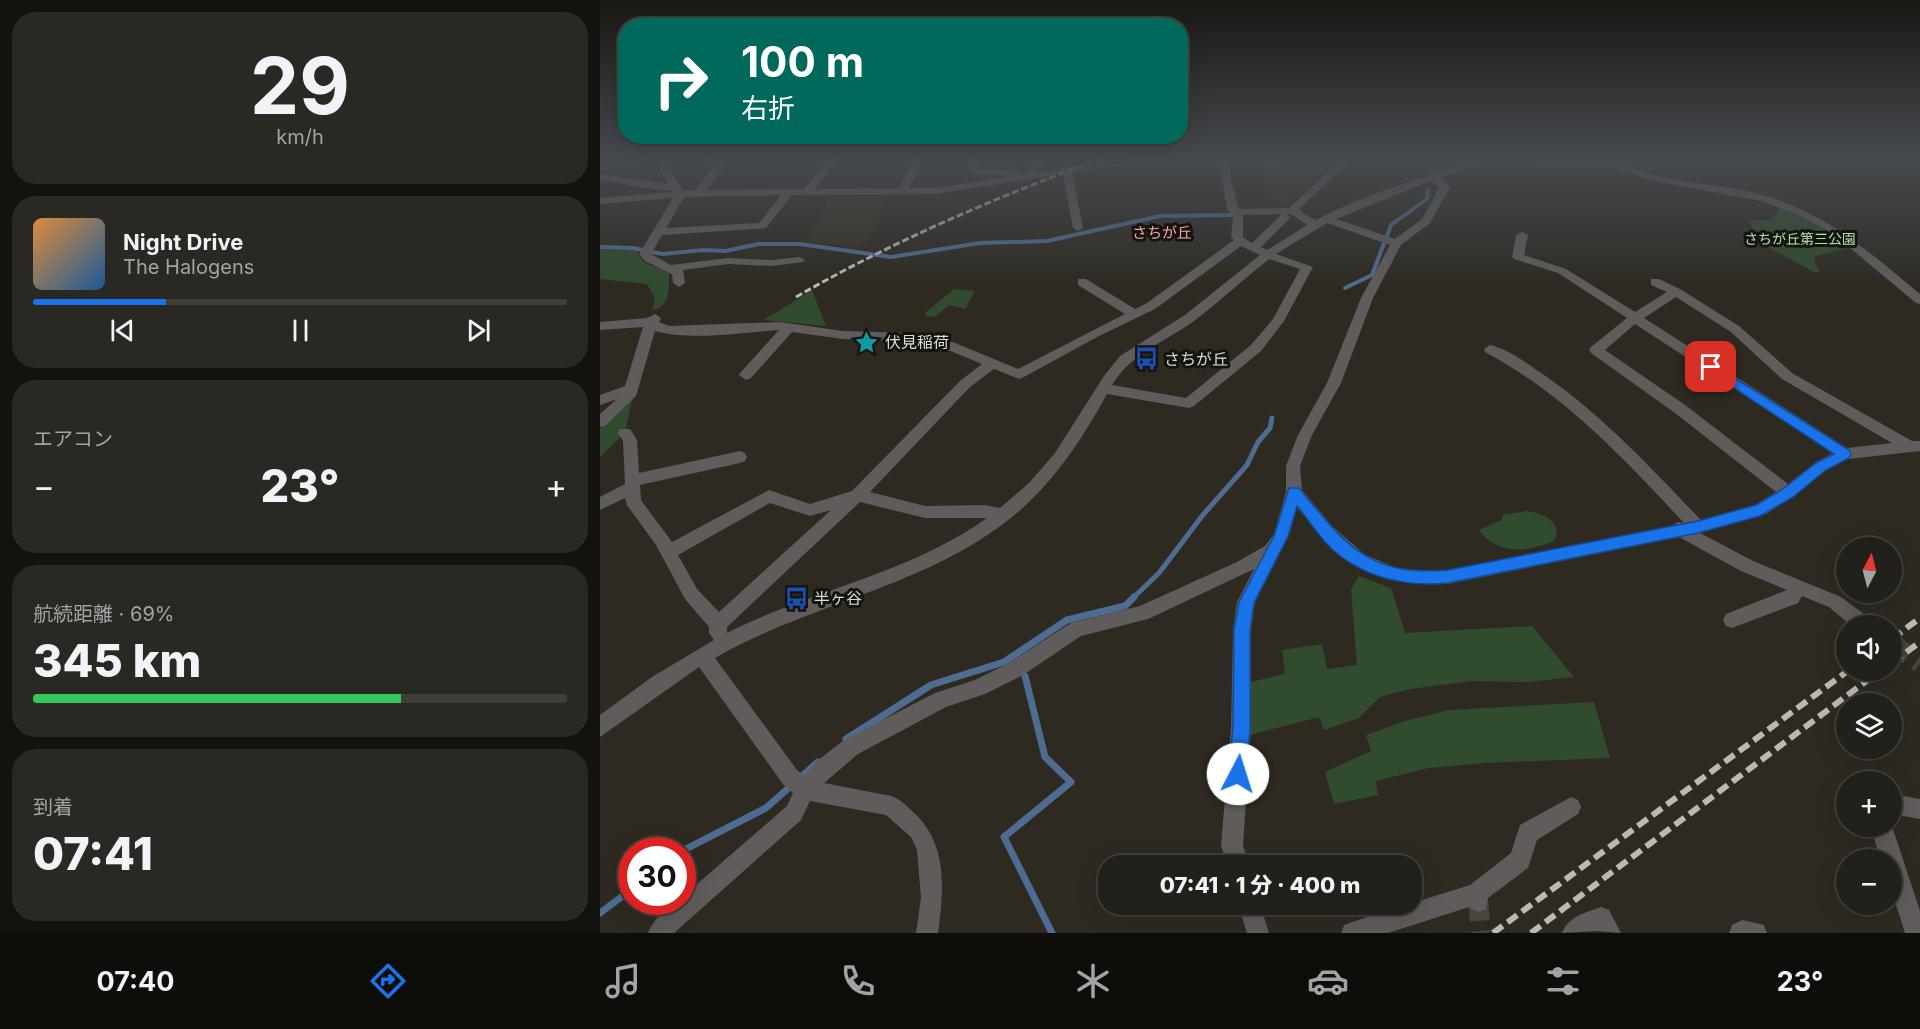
<!DOCTYPE html>
<html lang="ja">
<meta charset="utf-8">
<style>
body{margin:0;font-family:Inter,"Noto Sans JP",sans-serif;background:#2a2823;color:#f1f3f6;height:100vh;display:flex;flex-direction:column;font-size:22px;white-space:nowrap}
*{box-sizing:border-box;margin:0}
p{font-size:20px;color:#a2a3a2}
.icon{flex:none;width:33px;height:33px;fill:none;stroke:currentColor;stroke-width:2;stroke-linecap:round;stroke-linejoin:round}
.map{position:relative;flex:1;overflow:hidden}
.side{display:flex;flex-direction:column;gap:12px;padding:12px;background:#13120e;width:600px}
.side>*{flex:none}
.top-card{position:absolute;left:18px;top:18px;width:570px;height:126px;border-radius:24px;box-shadow:0 6px 24px #0002,0 0 0 2px #3f3e39;background:#00695c;color:#fff;overflow:hidden}
.needle{width:39px;rotate:7deg}
.buttons{position:absolute;left:1236px;top:537px;display:grid;gap:12px}
.buttons a{display:grid;place-items:center;width:66px;height:66px;border-radius:50%;background:#22201a;box-shadow:0 6px 24px #0002,0 0 0 2px #3f3e39;font-size:30px}
.speed{position:absolute;left:18px;top:837px;display:flex;gap:12px;font-size:30px;font-weight:700;text-align:center}
.speed>*{display:grid;place-content:center;width:78px;height:78px;border-radius:50%;background:#22201a;box-shadow:0 6px 24px #0002,0 0 0 2px #3f3e39;line-height:1}
.speed .limit{border:9px solid #d22;background:#fff;color:#111}
.pin{position:absolute;display:grid;place-items:center;width:51px;height:51px;color:#fff;margin:-26px;border-radius:12px;box-shadow:0 3px 9px #0006}
.me{position:absolute;width:66px;margin:-33px;rotate:5deg;stroke-linejoin:round;filter:drop-shadow(0 0 4px #0008)}
.turn{display:flex;align-items:center;gap:21px;height:126px;padding:0 24px;font-size:27px}
.turn .icon{width:78px;height:78px;stroke-width:2.5}
.turn b{display:block;font-size:42px;line-height:51px}
.big{font-size:45px;font-weight:800;line-height:1.1}
.side .card{flex:1;display:flex;flex-direction:column;justify-content:center;gap:9px;min-width:0;padding:0 21px;border-radius:24px;background:#2a2823}
.side .dial{align-items:center;gap:0}
.dial b{font-size:78px;line-height:1}
.song{display:flex;align-items:center;gap:18px}
.cover{width:72px;height:72px;border-radius:9px;background:linear-gradient(135deg,hsl(30 70% 55%),hsl(210 70% 35%))}
.played{height:6px;border-radius:3px;background:linear-gradient(90deg,#1a73e8 25%,#3f3e39 25%)}
.keys{display:flex;justify-content:space-around;direction:ltr}
.heat{display:flex;justify-content:space-between;align-items:center;font-size:33px;direction:ltr}
.charge{height:9px;border-radius:4px;background:linear-gradient(90deg,#34c759 69%,#3f3e39 0)}
.trip{position:absolute;left:498px;top:855px;width:324px;height:60px;border-radius:24px;background:#22201a;box-shadow:0 6px 24px #0002,0 0 0 2px #3f3e39;font-weight:800;line-height:60px;text-align:center}
.tab-bar{display:flex;height:96px;justify-content:space-around;align-items:center;background:#0e0d0a;color:#a2a3a2}
.tab-bar .icon{width:42px;height:42px}
.tab-bar .active{color:#1a73e8}
.tab-bar b{font-size:27px;color:#f1f3f6}
main{display:flex;flex:1;min-height:0}
.map>svg:first-child{display:block}
</style>
<main>
<section class="side">
<div class="card dial"><b>29</b><p>km/h</p></div>
<div class="card">
<div class="song"><i class="cover"></i><div><b>Night Drive</b><p>The Halogens</p></div></div>
<div class="played"></div>
<div class="keys"><svg class="icon" aria-label="previous" viewBox="0 0 24 24"><path d="M18 5L8 12l10 7zM5 5v14"/></svg><svg class="icon" aria-label="pause" viewBox="0 0 24 24"><path d="M8 5v14M16 5v14"/></svg><svg class="icon" aria-label="next" viewBox="0 0 24 24"><path d="M6 5l10 7-10 7zM19 5v14"/></svg></div>
</div>
<div class="card"><p>エアコン</p>
<div class="heat"><a>−</a><b class="big">23°</b><a>+</a></div>
</div>
<div class="card"><p>航続距離 · 69%</p><b class="big">345 km</b><div class="charge"></div></div>
<div class="card"><p>到着</p><b class="big">07:41</b></div>
</section>
<div class="map">
<svg width="1320" height="933" viewBox="0 0 1320 933">
<rect width="100%" height="100%" fill="#2e2a22"/>
<!-- built -->
<g fill="#383123">
<path d="M701,157H739L686,206L669,207L662,161Z"/>
<path d="M230,195L287,196L271,238L259,247L207,242Z"/>
</g>
<!-- green -->
<g fill="#304b2e">
<path d="M373,157H419L422,162L381,167Z"/>
<path d="M1154,157H1251L1257,159L1254,164L1247,162L1244,165L1206,157L1162,161Z"/>
<path d="M1180,207L1215,223L1251,247L1216,256L1214,261L1220,272H1214L1159,242L1149,221L1172,219Z"/>
<path d="M0,249L37,250C39,265 56,267 69,270C69,284 71,309 52,310L55,298L47,284L0,279Z"/>
<path d="M354,289L375,291L365,309L349,305L335,317L327,316L325,313Z"/>
<path d="M212,290L226,326L164,320Z"/>
<path d="M32,400L25,432L0,457V429Z"/>
<path d="M927,511C942,513 965,522 954,541C928,552 898,556 879,530L902,520V515Z"/>
<path d="M759,576L791,588L805,633L932,626L974,677L927,682L872,681L810,689L780,697L759,718L724,730L719,717L650,735V682L685,674L682,650L722,644L727,669L757,665L751,589Z"/>
<path d="M994,702L1010,758L884,763L829,768L776,781L778,795L734,804L725,772L771,751L766,735L808,720L849,710Z"/>
</g>
<g fill="none" stroke-linecap="round" stroke-linejoin="round">
<!-- stream-far2 -->
<g stroke="#4e6c92" stroke-width="4">
<path d="M0,247L33,248L62,254L103,250L125,251L159,244H200L291,257L380,243L447,241L560,216L634,215"/>
<path d="M745,288L772,275L791,225L827,199L828,190"/>
</g>
<!-- stream-far1 -->
<path stroke="#4e6c92" stroke-width="5" d="M533,598L559,573L602,516L647,465L658,442L670,428L672,418"/>
<!-- stream -->
<g stroke="#4e6c92" stroke-width="7">
<path d="M425,676L445,757L471,782L404,837L452,933"/>
<path d="M246,739L331,685L404,662L467,620L525,606L534,597"/>
<path d="M82,851L166,808L218,762"/>
<path d="M0,913L32,889"/>
</g>
<!-- minor-tunnel -->
<g stroke="#48453d" stroke-width="20" stroke-dasharray="20 10" stroke-linecap="butt">
<path d="M1292,644L1320,663"/>
<path d="M878,901L881,933"/>
</g>
<!-- minor -->
<g fill="#615c5c" fill-rule="evenodd">
<path d="M59,157H69L70,170L83,191L96,190L115,165L97,157H110L126,164L107,190L204,189L230,157H240L215,189L299,188L314,157H324L309,188H335L412,176L373,174L364,157H374L380,169L416,170L420,171V175L426,174L436,157H446L437,172L527,158L695,157C683,166 645,162 629,162L631,181L639,209L689,208L744,157H754L700,208L702,213L716,220C755,199 799,185 841,171C861,165 879,157 900,157L840,178L850,187L830,223L801,245L773,298L741,383L712,435L700,466L702,490L732,526L764,554L796,568L820,570H848L1072,526L1078,522L1084,523C1024,458 964,394 885,352L884,349L890,345C907,349 924,361 938,371C1000,412 1050,467 1101,520L1155,505L1176,492L1075,413L991,353L989,350L991,347L1027,318L958,273L914,259L912,257L916,235L922,232L928,235L924,255L966,269L1035,312L1067,292L1051,285V279H1059L1080,289L1139,326L1192,373L1312,441H1320V451L1248,459L1226,470L1193,497L1166,514L1100,533L1153,561L1241,597L1272,620L1275,626H1252L1229,607L1202,596L1198,603L1132,628L1126,626L1123,620L1126,614L1187,590L1141,571L1079,537L848,584C771,586 744,566 697,507L689,536L655,602L651,630V728L643,845L649,866H627L621,845L631,728L633,630L637,602L654,569L548,619L481,636L423,675L385,694L346,707L258,754L224,783L291,796C300,799 306,805 313,812C348,843 344,890 338,933H316L321,898L317,850L311,837L286,815L210,801L201,820L74,933H48C53,921 68,902 82,902V897L187,806L193,793L183,784L99,667L0,737V715L52,677L114,640L109,633V627L85,599L56,545L27,505L25,498L0,510V497L25,484L23,441L18,433L20,429H30L37,440L39,473L140,451L145,453L147,457L145,461L140,463L40,485L41,500L72,542L169,490L210,504L252,491L360,381L382,364L336,345L310,341L243,339L192,332L151,378L146,380L139,375L141,372L179,330C141,333 92,341 55,331L36,396L5,426L0,427V414L17,399L0,405V395L25,386L43,327L0,330V322L47,318L55,314L61,318L59,322L69,326L180,322L243,331L310,333L343,338L418,369L525,314L478,285V279H486L535,309L547,303L634,240L631,237L633,218L627,208L619,162L527,164L472,173L483,228L478,231L473,228L463,174L335,194L192,195L166,228L62,235L51,254L71,265L128,258L172,260L199,257L205,260L203,262L172,266L128,264L83,270L85,283L79,287L73,283L72,274L45,261L39,254L73,198L0,204V198L73,192L72,190H58L0,180V174L68,184L60,170ZM831,181L839,188L822,219L795,239L736,219ZM181,195L159,223L66,228L84,197ZM682,214L652,243L643,237V215ZM687,214H691L707,225L667,250L661,247L689,219L690,217ZM727,223L790,245L761,298L727,383L698,435L686,466V492L674,534L665,546L637,562L540,606L471,623L409,663L375,680L335,693L244,740L217,761L204,776L197,770L115,658C215,600 340,585 427,504C460,473 485,434 507,394L589,408L594,406L661,351L684,321L713,267L676,254ZM641,246L660,255L585,315L520,356L504,376L455,453L430,482L400,508L384,505L325,506L270,492L370,387L394,369L419,379L424,377L497,337L555,309ZM669,259L700,269L673,319L651,345L586,398L512,385C531,353 565,342 594,321C620,301 644,279 669,259ZM1076,297L1131,332L1182,379L1292,443L1247,448L1044,318ZM1035,324L1233,453L1216,462L1188,484L1085,405L1005,350ZM260,502L325,518H387C309,574 211,590 127,633V627ZM170,503L210,516L231,510L119,612L97,589L78,555Z"/>
<path d="M900,157C931,155 963,166 993,161L987,157C1011,157 1031,169 1053,175C1090,184 1130,185 1166,196C1230,215 1270,253 1320,294V304L1316,303L1232,233L1199,215L1161,201L1050,180L1004,164L979,169L905,160Z"/>
<path d="M1314,157H1320V160L1316,159Z"/>
<path d="M1292,794L1320,799V819L1292,814Z"/>
<path d="M971,797L978,800L981,807L978,814L937,840L928,868L888,898L886,909L878,912L869,907L788,933H741L744,925L752,922L870,885L911,853L920,825Z"/>
<path d="M1271,826H1292L1320,911V933H1305L1292,892V860H1280Z"/>
<path d="M638,904H660L669,933H647Z"/>
<path d="M1001,907L1009,910L1021,933L996,931L962,933C969,916 985,913 1001,907Z"/>
<path d="M1142,920L1164,925L1167,933H1129L1132,925Z"/>
</g>
<!-- rail-far1 -->
<path stroke="#bcb9b3" stroke-width="3" stroke-dasharray="7 3" stroke-linecap="butt" d="M196,297C295,240 399,196 506,157"/>
<!-- rail -->
<g stroke="#bcb9b3" stroke-width="6" stroke-dasharray="12 6" stroke-linecap="butt">
<path d="M1292,639L1320,618"/>
<path d="M1292,663L1320,642"/>
<path d="M893,933L1249,670"/>
<path d="M931,933L1281,670"/>
</g>
</g>
<!-- sky -->
<linearGradient id="sky" x2="0" y2="1"><stop stop-color="#191713"/><stop offset="0.55" stop-color="#464a4f"/><stop offset="1" stop-color="#464a4f" stop-opacity="0"/></linearGradient>
<rect width="1320" height="287" fill="url(#sky)"/>
<!-- route -->
<path fill="#1a73e8" stroke="#114b97" stroke-width="1.5" d="M1111,363L1249,450L1251,454L1249,458L1226,470L1193,497L1160,516L1098,533L848,583C806,587 764,578 732,549C719,537 709,520 697,506L688,536L654,603L650,630V728L647,774L644,780L638,783L631,780L628,774L633,728L634,630L639,602L674,536L689,488H699C746,545 768,577 848,570L1098,521L1156,505L1183,489L1216,463L1234,454L1107,370L1105,367Z"/>
<!-- icons -->
<defs>
<symbol id="sight-bare" viewBox="-9 -9 18 18"><path d="M0-6L1.8-2.2L6-1.7L2.9 1.2L3.7 5.4L0 3.3L-3.7 5.4L-2.9 1.2L-6-1.7L-1.8-2.2Z" fill="#0f9aa8" stroke="#151310" stroke-width="2.5" paint-order="stroke"/></symbol>
<symbol id="bus-bare" viewBox="-9 -9 18 18"><path d="M-5-6H5V4H4V6H2V4H-2V6H-4V4H-5ZM-3.5-4V0h7V-4ZM-3.5 1.2v1.5H-2V1.2ZM2 1.2v1.5H3.5V1.2Z" fill="#1a4fb4" stroke="#151310" stroke-width="2.5" paint-order="stroke"/></symbol>
</defs>
<g fill-rule="evenodd">
<use href="#sight-bare" x="250" y="326" width="33" height="33"/>
<use href="#bus-bare" x="530" y="342" width="33" height="33"/>
<use href="#bus-bare" x="180" y="582" width="33" height="33"/>
</g>
<g text-anchor="middle" stroke-width="6" stroke-linejoin="round" paint-order="stroke">
<!-- far-park labels -->
<g font-size="14" fill="#aae3a6" stroke="#151310">
<text x="1200" y="244">さちが丘第三公園</text>
</g>
<!-- far-neighbourhood labels -->
<g font-size="15" fill="#f8a699" stroke="#151310">
<text x="562" y="238">さちが丘</text>
</g>
<!-- poi labels -->
<g font-size="16" fill="#dedbd6" stroke="#151310" text-anchor="start">
<text x="285" y="348">伏見稲荷</text>
<text x="564" y="365">さちが丘</text>
<text x="214" y="604">半ヶ谷</text>
</g>
</g>
</svg>
<div class="buttons">
<a><svg class="needle" viewBox="-14 -14 28 28"><path d="M0-13l5 13h-10z" fill="#e53935"/><path d="M0 13l5-13h-10z" fill="#a2a3a2"/></svg></a>
<a><svg class="icon" aria-label="sound" viewBox="0 0 24 24"><path d="M4 9h4l5-4v14l-5-4H4zM17 9q2 3 0 6"/></svg></a>
<a><svg class="icon" aria-label="layers" viewBox="0 0 24 24"><path d="M12 4l9 5-9 5-9-5zM3 14l9 5 9-5"/></svg></a>
<a>+</a>
<a>−</a>
</div>
<div class="speed"><div class="limit">30</div></div>
<div class="pin" style="left:1111px;top:367px;background:#d93025"><svg class="icon" aria-label="arrive" viewBox="0 0 24 24"><path d="M6 21V4h12l-3 4 3 4H6"/></svg></div>
<svg class="me" style="left:638px;top:774px" viewBox="-20 -20 40 40"><circle r="19" fill="#fff"/><path d="M0-13L10 11 0 6-10 11z" fill="#1a73e8"/></svg>
<div class="trip">07:41 · 1 分 · 400 m</div>
<div class="top-card">
<div class="turn"><svg class="icon" aria-label="right" viewBox="0 0 24 24"><path d="M7 20v-9h11M14 6l5 5-5 5"/></svg><div><b>100 m</b>右折</div></div>
</div>
</div>
</main>
<nav class="tab-bar">
<b>07:40</b>
<svg class="icon active" aria-label="directions" viewBox="0 0 24 24"><path d="M12 3l9 9-9 9-9-9zM9 14v-3h6M13 9l2 2-2 2"/></svg>
<svg class="icon" aria-label="music" viewBox="0 0 24 24"><path d="M9 18V5l10-2v13"/><circle cx="6" cy="18" r="3"/><circle cx="16" cy="16" r="3"/></svg>
<svg class="icon" aria-label="phone" viewBox="0 0 24 24"><path d="M5 4h4l2 5-3 2q2 4 5 5l2-3 5 2v4C11 20 4 13 5 4z"/></svg>
<svg class="icon" aria-label="climate" viewBox="0 0 24 24"><path d="M12 3v18M4 7l16 10M4 17L20 7"/></svg>
<svg class="icon" aria-label="car" viewBox="0 0 24 24"><path d="M5 17H2v-5l4-1 3-4h7l3 4 3 1v5h-3M9 17h6M6 11h13"/><circle cx="7" cy="17" r="2"/><circle cx="17" cy="17" r="2"/></svg>
<svg class="icon" aria-label="filters" viewBox="0 0 24 24"><path d="M4 7h16M4 17h16"/><circle cx="9" cy="7" r="2"/><circle cx="15" cy="17" r="2"/></svg>
<b>23°</b>
</nav>
